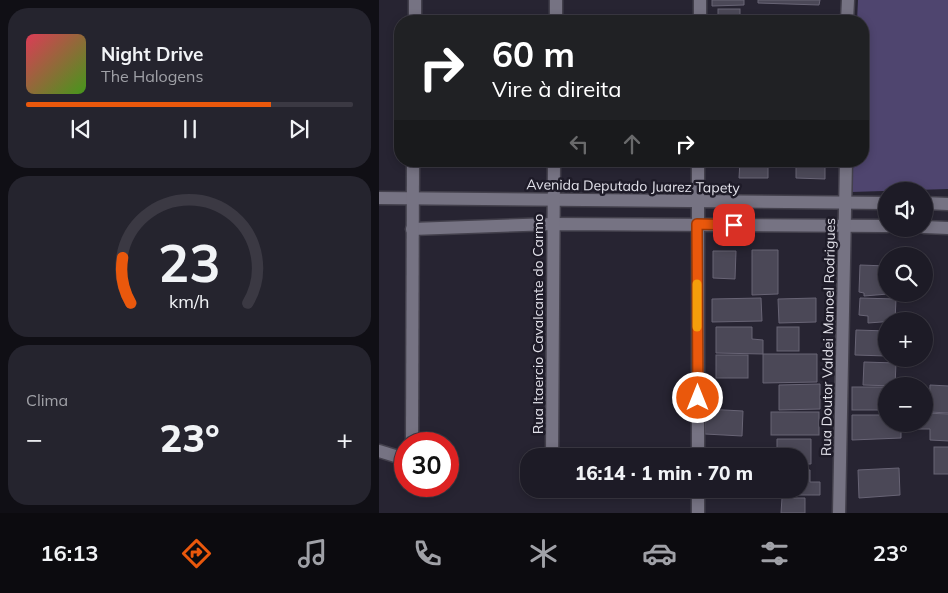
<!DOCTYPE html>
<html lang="pt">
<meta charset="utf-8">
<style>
body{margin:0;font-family:Mulish,sans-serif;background:#25242e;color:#f1f3f6;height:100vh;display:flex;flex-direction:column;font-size:19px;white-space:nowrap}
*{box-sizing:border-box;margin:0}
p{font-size:16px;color:#a0a1a7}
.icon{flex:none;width:28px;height:28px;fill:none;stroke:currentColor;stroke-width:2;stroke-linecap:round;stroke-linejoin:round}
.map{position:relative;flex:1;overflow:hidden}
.panel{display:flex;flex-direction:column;gap:8px;padding:8px;background:#100f15;width:379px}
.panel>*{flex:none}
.guide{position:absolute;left:15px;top:15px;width:475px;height:152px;border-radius:20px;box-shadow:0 2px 8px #0003,0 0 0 1px #3b3943;background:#202124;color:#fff;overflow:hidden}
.buttons{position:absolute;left:499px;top:182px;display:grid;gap:10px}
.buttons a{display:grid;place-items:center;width:55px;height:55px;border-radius:50%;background:#1d1b26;box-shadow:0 2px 8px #0003,0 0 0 1px #3b3943;font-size:25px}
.speed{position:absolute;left:15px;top:432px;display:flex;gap:10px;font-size:25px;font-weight:700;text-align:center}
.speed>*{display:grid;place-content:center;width:65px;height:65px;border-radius:50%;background:#1d1b26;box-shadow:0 2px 8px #0003,0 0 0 1px #3b3943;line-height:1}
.speed .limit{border:8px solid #d22;background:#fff;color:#111}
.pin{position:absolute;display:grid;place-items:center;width:42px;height:42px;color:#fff;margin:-21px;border-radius:10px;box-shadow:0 2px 8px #0006}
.me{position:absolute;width:55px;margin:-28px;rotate:0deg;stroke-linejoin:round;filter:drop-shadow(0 0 4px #0008)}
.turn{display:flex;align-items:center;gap:18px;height:105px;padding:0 15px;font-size:22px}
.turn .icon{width:65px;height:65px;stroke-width:2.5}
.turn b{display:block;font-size:35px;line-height:42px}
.lanes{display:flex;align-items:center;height:48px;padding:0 15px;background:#0003;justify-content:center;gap:25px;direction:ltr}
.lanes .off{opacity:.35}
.big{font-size:38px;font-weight:800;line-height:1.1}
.panel .tile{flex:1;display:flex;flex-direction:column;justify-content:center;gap:8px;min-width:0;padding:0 18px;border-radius:20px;background:#25242e}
.panel .dial{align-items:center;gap:0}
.dial svg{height:130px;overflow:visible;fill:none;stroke:#3b3943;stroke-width:7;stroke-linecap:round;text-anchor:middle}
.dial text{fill:#f1f3f6;stroke:none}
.song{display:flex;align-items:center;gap:15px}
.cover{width:60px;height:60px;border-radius:8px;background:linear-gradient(135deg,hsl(350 70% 55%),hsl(100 70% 35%))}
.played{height:5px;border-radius:2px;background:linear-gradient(90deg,#ea580c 75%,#3b3943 75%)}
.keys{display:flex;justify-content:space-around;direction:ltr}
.heat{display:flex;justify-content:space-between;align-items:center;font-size:28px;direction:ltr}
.trip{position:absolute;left:141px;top:448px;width:288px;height:50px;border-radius:20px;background:#1d1b26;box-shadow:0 2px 8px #0003,0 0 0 1px #3b3943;font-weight:800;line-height:50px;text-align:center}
.menu{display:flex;height:80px;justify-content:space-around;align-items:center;background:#0c0b0f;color:#a0a1a7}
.menu .icon{width:35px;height:35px}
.menu .selected{color:#ea580c}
.menu b{font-size:22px;color:#f1f3f6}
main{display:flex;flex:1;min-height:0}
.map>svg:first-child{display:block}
</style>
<main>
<section class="panel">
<div class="tile">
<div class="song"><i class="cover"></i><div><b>Night Drive</b><p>The Halogens</p></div></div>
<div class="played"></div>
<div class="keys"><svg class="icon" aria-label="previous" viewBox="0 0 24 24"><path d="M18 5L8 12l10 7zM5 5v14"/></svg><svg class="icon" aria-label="pause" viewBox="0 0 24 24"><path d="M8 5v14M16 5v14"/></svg><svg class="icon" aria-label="next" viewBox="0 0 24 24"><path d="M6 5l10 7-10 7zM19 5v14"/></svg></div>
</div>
<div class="tile dial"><svg viewBox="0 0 100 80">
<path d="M14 69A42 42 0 1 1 86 69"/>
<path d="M14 69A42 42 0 0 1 9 41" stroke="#ea580c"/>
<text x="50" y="56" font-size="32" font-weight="700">23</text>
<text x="50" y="72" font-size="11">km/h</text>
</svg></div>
<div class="tile"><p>Clima</p>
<div class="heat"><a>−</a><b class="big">23°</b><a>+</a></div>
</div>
</section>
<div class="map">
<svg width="570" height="513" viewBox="0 0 570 513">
<rect width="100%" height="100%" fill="#272432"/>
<!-- green -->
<path fill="#4f456f" d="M479,0H569V189L472,192L473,161H484V21H478Z"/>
<!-- building -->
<g fill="#4b4857" stroke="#686475">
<path d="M333,0H365V5L333,6Z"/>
<path d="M379,0H441L440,5L379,3Z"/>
<rect x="339" y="9" width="22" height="12"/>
<path d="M361,161H389V178H360Z"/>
<path d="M417,161H446V179L417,178Z"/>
<path d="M373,250H399V294L373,295Z"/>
<path d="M334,251H357L356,279L334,278Z"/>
<path d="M481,265L508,266L509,294L485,296V293L480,292Z"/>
<path d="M382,298L383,321L333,322V299Z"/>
<path d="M437,298V322L400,323L399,299Z"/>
<path d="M481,298L517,299L516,321L489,323V316L480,315Z"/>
<path d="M337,327H373V339L384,340V354L337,353Z"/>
<rect x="398" y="327" width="22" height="24"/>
<path d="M477,330L508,331V356L476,355Z"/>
<path d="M384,354H438V382L384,383Z"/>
<rect x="337" y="355" width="32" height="23"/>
<path d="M485,362L517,363L516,386L484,385Z"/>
<path d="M441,384V409L400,410V385Z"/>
<path d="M551,385L570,386V413L550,412Z"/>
<rect x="473" y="387" width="35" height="23"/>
<path d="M327,409L364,411L363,436L326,434Z"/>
<rect x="392" y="412" width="48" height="23"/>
<path d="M545,413L570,414V441L551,440V429H535V424H545Z"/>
<path d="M473,415H508V424H522V438L473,440Z"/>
<path d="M398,439H432V464H420V456H398Z"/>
<rect x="555" y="447" width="15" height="27"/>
<path d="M520,468L521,495L480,498L479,470Z"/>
<path d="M420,470H431V482H441V495H390V489H420Z"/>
<path d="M340,489H376L375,498L340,496Z"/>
<path d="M403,498H426V513H402Z"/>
</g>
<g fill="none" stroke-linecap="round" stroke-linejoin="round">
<defs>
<g id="street">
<path d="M36,21V0"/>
<path d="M177,21V0"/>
<path d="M321,21V0"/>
<path d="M468,21L469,0"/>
<path d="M0,198L508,203"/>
<path d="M545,203L570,204"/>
<path d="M545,227L570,228"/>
<path d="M33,229L174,224L508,226"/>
<path d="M33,444L34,161"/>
<path d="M0,451L26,459"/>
<path d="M173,456L175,161"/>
<path d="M319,456V161"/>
<path d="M319,489V513"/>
<path d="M460,513L467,161"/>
</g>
</defs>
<!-- street casing -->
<use href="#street" stroke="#43404c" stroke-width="15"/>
<!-- street -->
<use href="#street" stroke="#767383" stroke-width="12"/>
</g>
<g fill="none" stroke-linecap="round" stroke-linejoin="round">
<defs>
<path id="route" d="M319,398L318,224L355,225"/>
</defs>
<!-- route casing -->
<use href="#route" stroke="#983908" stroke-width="12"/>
<!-- route -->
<use href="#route" stroke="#ea580c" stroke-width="9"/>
<!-- slow -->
<path stroke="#f59e0b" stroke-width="9" d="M318,284V327"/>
</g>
<g text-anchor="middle" stroke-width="5" stroke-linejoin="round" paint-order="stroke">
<!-- street labels -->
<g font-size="14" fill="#e3e2eb" stroke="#1e1b28">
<text transform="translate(254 186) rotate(1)" y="5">Avenida Deputado Juarez Tapety</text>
<text transform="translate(159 324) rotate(-90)" y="5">Rua Itaercio Cavalcante do Carmo</text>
<text transform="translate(449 337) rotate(-89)" y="5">Rua Doutor Valdei Manoel Rodrigues</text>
</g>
</g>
</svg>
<div class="buttons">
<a><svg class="icon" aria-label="sound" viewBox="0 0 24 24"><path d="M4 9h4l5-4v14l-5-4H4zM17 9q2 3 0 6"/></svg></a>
<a><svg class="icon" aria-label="search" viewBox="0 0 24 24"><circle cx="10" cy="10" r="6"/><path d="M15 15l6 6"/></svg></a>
<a>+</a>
<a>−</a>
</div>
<div class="speed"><div class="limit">30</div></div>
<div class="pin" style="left:355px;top:225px;background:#d93025"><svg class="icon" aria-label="arrive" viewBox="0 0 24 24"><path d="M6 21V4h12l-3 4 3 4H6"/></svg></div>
<svg class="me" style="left:319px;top:398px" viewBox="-20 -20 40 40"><circle r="17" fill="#ea580c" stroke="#fff" stroke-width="3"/><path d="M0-11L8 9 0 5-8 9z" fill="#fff"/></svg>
<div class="trip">16:14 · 1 min · 70 m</div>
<div class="guide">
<div class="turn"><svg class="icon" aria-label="right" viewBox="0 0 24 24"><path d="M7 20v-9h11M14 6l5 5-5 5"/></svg><div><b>60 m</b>Vire à direita</div></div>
<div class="lanes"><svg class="icon off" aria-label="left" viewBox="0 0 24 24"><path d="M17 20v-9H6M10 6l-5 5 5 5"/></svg><svg class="icon off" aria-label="ahead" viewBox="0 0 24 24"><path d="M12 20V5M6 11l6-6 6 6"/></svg><svg class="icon" aria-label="right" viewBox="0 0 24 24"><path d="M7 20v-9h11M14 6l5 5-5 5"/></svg></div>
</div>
</div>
</main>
<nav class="menu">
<b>16:13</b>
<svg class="icon selected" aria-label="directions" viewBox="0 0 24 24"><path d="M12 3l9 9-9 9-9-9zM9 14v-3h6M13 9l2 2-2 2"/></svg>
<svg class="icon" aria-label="music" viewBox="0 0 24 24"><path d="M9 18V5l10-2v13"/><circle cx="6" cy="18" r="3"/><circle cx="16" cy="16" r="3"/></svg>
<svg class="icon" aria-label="phone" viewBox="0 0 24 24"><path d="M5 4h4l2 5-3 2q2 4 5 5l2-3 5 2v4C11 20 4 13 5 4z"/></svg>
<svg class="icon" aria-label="climate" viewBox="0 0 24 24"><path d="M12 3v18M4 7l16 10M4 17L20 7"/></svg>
<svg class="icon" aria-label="car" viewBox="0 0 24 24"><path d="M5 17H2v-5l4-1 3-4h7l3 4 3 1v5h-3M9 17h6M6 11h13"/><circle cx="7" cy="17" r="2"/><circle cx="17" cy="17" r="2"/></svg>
<svg class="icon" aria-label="filters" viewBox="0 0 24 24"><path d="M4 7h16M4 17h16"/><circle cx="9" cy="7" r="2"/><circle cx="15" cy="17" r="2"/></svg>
<b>23°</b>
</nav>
